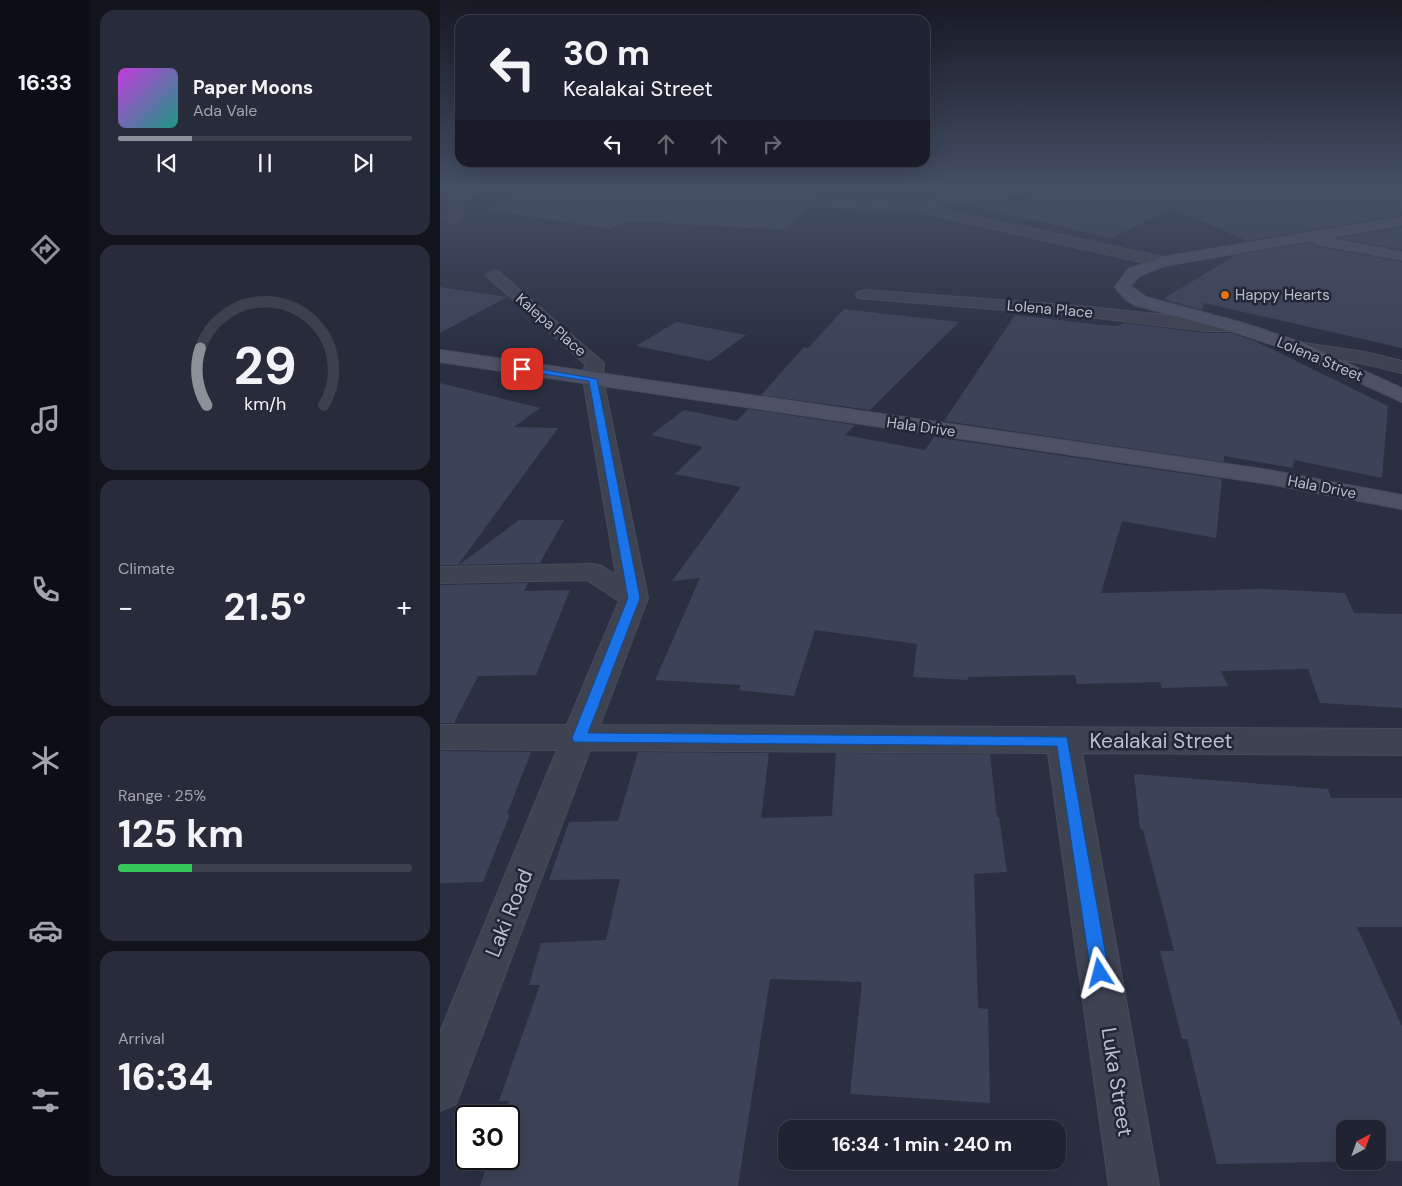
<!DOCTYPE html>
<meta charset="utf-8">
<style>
body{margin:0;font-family:"DM Sans",sans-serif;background:#282c3a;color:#f1f3f6;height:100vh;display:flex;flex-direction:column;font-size:19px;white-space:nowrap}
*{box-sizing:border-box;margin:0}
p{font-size:16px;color:#a2a4ac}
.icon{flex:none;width:28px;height:28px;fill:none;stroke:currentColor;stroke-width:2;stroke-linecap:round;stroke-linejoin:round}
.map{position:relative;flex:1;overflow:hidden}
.panel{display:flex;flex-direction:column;gap:10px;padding:10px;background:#12141c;width:350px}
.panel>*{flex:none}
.banner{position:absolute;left:15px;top:15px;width:475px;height:152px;border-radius:15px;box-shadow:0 5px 20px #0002,0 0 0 1px #3d414d;background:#202432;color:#f1f3f6;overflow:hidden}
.needle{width:32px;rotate:41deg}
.fabs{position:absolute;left:896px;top:1120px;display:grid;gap:10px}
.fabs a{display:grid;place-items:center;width:50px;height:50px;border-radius:10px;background:#202432;box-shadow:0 5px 20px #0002,0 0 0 1px #3d414d;font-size:25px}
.speed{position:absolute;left:15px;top:1105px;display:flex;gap:10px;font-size:25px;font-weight:700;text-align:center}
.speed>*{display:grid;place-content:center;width:65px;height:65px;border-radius:50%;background:#202432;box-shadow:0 5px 20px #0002,0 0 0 1px #3d414d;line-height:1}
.speed .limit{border:2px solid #111;border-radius:8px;background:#fff;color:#111}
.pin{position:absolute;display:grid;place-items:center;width:42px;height:42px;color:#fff;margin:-21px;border-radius:10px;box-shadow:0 2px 8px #0006}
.me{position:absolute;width:55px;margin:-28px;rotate:351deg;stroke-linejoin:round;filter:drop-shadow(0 0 4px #0008)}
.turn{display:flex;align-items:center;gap:18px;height:105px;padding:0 25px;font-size:22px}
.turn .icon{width:65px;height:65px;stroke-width:2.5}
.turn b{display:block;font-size:35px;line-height:42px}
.lanes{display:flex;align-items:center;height:48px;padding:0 25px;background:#0003;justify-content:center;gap:25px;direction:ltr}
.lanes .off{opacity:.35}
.big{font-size:38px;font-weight:700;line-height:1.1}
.panel .widget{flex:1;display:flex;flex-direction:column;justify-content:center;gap:8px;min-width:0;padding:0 18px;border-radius:15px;background:#282c3a}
.panel .dial{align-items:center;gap:0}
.dial svg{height:130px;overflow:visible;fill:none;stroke:#3d414d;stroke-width:7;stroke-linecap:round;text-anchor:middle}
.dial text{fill:#f1f3f6;stroke:none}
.song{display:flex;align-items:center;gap:15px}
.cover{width:60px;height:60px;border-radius:8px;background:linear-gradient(135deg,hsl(290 70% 55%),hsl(170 70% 35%))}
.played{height:5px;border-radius:2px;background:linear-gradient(90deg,#8c9099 25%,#3d414d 25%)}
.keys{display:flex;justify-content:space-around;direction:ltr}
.heat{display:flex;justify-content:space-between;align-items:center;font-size:28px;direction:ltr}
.charge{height:8px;border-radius:4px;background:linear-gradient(90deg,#34c759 25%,#3d414d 0)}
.trip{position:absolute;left:338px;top:1120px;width:288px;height:50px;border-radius:15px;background:#202432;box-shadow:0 5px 20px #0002,0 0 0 1px #3d414d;font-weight:700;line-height:50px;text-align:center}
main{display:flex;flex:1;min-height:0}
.tab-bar{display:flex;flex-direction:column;width:90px;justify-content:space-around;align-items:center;background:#0d0e14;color:#a2a4ac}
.tab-bar .icon{width:35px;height:35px}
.tab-bar .selected{color:#8c9099}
.tab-bar b{font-size:22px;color:#f1f3f6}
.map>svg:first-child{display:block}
</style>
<main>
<nav class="tab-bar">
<b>16:33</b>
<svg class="icon selected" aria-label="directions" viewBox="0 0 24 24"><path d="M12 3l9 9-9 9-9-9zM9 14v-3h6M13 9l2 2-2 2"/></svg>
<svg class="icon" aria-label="music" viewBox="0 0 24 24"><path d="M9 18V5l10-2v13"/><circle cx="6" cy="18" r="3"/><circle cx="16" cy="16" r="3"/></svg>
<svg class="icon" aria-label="phone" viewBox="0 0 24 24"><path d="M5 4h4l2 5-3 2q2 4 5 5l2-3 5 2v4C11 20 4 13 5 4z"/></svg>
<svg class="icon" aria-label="climate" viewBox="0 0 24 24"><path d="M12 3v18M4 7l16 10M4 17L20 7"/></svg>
<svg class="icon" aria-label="car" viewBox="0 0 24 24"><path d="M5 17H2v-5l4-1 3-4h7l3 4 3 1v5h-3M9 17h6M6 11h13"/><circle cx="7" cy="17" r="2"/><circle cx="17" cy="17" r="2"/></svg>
<svg class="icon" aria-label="filters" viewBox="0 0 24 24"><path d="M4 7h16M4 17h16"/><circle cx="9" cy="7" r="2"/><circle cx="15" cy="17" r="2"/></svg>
</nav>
<section class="panel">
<div class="widget">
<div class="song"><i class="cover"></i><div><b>Paper Moons</b><p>Ada Vale</p></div></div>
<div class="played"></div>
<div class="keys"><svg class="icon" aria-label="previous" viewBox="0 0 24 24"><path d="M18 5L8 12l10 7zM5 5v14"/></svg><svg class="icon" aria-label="pause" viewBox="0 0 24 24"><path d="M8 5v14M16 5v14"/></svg><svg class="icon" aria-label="next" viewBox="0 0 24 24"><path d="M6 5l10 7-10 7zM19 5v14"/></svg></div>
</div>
<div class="widget dial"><svg viewBox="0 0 100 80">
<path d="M14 69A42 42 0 1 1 86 69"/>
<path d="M14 69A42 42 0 0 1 10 34" stroke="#8c9099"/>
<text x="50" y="56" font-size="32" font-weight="700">29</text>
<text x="50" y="72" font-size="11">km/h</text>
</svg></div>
<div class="widget"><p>Climate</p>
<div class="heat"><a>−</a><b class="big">21.5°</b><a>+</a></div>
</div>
<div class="widget"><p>Range · 25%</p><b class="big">125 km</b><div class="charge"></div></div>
<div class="widget"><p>Arrival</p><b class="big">16:34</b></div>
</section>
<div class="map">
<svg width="962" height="1186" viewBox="0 0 962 1186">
<rect width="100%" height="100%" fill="#2a3042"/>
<!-- building -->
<g fill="#3c4358">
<path d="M94,185H387L376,196L145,187L137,192L145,199L366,208L345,230L186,221L169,229L50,210Z"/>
<path d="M677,185H848L873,194L937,186L962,194V215L807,241L731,208L672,238L540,208L541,206Z"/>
<path d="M962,227V250L898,238Z"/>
<path d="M873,242L876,246L962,262V348L764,303L762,310L723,299L796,255Z"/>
<path d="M0,287L67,297L0,333Z"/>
<path d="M404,309L519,322L430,410L321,395L364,347L368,348Z"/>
<path d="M575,315L661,325L678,326L683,323L766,333H791L815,341L948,406L942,478L854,460L853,468L784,456V462L504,421Z"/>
<path d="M236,322L306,335L270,361L196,346Z"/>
<path d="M0,383L100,408L74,427L118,428L18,565H0Z"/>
<path d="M308,409L415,425L405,435L485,450L494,437L782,479L776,538L682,521L661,593L824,589L905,593L914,613L962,614V708L880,703L868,669L781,671L788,686L722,688L720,682L637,684L635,675L528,677V680L473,677L477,644L375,630L354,696L299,690L301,685L215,680L260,578L232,581L301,487L235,474L263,447L211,435L244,410L297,421Z"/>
<path d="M79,520H124L100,563L19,565Z"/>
<path d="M88,583L84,591L130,590L96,675L38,676L14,723H0V585Z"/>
<path d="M0,751L91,752L67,814H70L43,882L0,883Z"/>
<path d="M198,752L329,753L321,818L392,816L396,753L550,754L557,817H559L567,872L534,874L538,1008L548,1009L550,1103L410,1094L422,982L330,979L298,1186H40L49,1159H69V1116H64L69,1101H59L100,985H89L101,943L166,940L180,879L109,880L129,822L178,821Z"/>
<path d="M694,774L888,789L891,798H962V927H917L962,1026V1161H938V1129H905V1161H927L777,1164L747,1039H742L720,951H734L703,830L700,829Z"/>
</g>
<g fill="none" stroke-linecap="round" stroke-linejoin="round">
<defs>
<g id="street">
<path d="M38,185H56L22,200V219L15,223L10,222L8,219L12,195Z"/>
<path d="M595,185H629L623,189L491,207L723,257L731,262L723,267L470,210L145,197L139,193L145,189L470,202L484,205V200L489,199Z"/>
<path d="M54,270L59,272L164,363L163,379L208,598L160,725L962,729V755L642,753L719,1186H669L608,753L150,750L16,1104L0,1111V1032L117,750L0,749V725H127L179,601L147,580L0,583V567L153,564L162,566L176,575L143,379L145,364L49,278L46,275Z"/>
<path d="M424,290L640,306L803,323L806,327L803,331H766L640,316L418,298L416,295L418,292Z"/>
<path d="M857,342L925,352L962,361V373L925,364L851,351L848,347L851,343Z"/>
</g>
<g id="secondary">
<path d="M962,217V225L888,238L962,252V260L881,245L876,244L874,240L724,266L699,276L691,286L706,297L803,323L863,343L962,388V402L851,351L791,331L694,305L685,299L675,287L688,269L723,257Z"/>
<path d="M0,350L829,470L962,495V509L829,484L0,362Z"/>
</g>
</defs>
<!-- street casing -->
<use href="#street" stroke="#474c5c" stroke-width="2"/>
<!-- secondary casing -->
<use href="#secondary" stroke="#474c5c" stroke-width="2"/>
<!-- street -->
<use href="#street" fill="#3e4352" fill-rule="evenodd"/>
<!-- secondary -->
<use href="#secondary" fill="#4c5165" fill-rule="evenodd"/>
</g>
<!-- sky -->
<linearGradient id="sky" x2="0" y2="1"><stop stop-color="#171a24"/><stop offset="0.53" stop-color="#444e65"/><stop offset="1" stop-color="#444e65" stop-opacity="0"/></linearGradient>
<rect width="962" height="351" fill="url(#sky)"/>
<!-- route -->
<path fill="#1a73e8" stroke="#114b97" d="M82,366L157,379L200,598L148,733L627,737L669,973L666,979L660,981L654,979L651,973L617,746L134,742L132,738L188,598L149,381L79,370L78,369Z"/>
<!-- markers -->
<circle fill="#e8710a" stroke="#222738" stroke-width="2" cx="785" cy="295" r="5"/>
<g text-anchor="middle" stroke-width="5" stroke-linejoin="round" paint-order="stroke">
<!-- far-poi labels -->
<g font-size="15" fill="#bbbfcc" stroke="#222738" text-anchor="start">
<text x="795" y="300">Happy Hearts</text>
</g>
<!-- far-street labels -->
<g font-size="15" fill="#bbbfcc" stroke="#222738">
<text transform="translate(610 309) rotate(5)" y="5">Lolena Place</text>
<text transform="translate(111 325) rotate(41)" y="5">Kalepa Place</text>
<text transform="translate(880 359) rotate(23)" y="5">Lolena Street</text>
<text transform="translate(481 427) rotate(8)" y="5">Hala Drive</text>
<text transform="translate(882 487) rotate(11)" y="5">Hala Drive</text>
</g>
<!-- near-street labels -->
<g font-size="21" fill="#bbbfcc" stroke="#222738">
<text x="721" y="748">Kealakai Street</text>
<text transform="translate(69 913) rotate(-68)" y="7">Laki Road</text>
<text transform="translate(677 1082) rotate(81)" y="7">Luka Street</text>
</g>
</g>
</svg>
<div class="fabs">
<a><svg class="needle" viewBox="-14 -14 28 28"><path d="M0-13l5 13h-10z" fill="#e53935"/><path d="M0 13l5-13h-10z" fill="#a2a4ac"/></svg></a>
</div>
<div class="speed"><div class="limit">30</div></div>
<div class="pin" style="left:82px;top:369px;background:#d93025"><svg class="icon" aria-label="arrive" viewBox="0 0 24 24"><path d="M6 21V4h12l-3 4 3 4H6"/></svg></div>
<svg class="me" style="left:660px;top:973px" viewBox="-20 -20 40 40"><path d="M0-17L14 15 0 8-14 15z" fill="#1a73e8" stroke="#fff" stroke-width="4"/></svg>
<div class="trip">16:34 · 1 min · 240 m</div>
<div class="banner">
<div class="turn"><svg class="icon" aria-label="left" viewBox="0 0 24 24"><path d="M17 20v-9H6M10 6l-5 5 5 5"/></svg><div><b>30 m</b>Kealakai Street</div></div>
<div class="lanes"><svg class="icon" aria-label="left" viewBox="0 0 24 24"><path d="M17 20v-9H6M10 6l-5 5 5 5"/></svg><svg class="icon off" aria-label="ahead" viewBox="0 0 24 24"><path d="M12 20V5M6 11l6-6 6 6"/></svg><svg class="icon off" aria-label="ahead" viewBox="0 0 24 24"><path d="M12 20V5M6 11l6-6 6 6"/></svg><svg class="icon off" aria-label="right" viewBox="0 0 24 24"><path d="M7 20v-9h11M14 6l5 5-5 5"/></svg></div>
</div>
</div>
</main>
